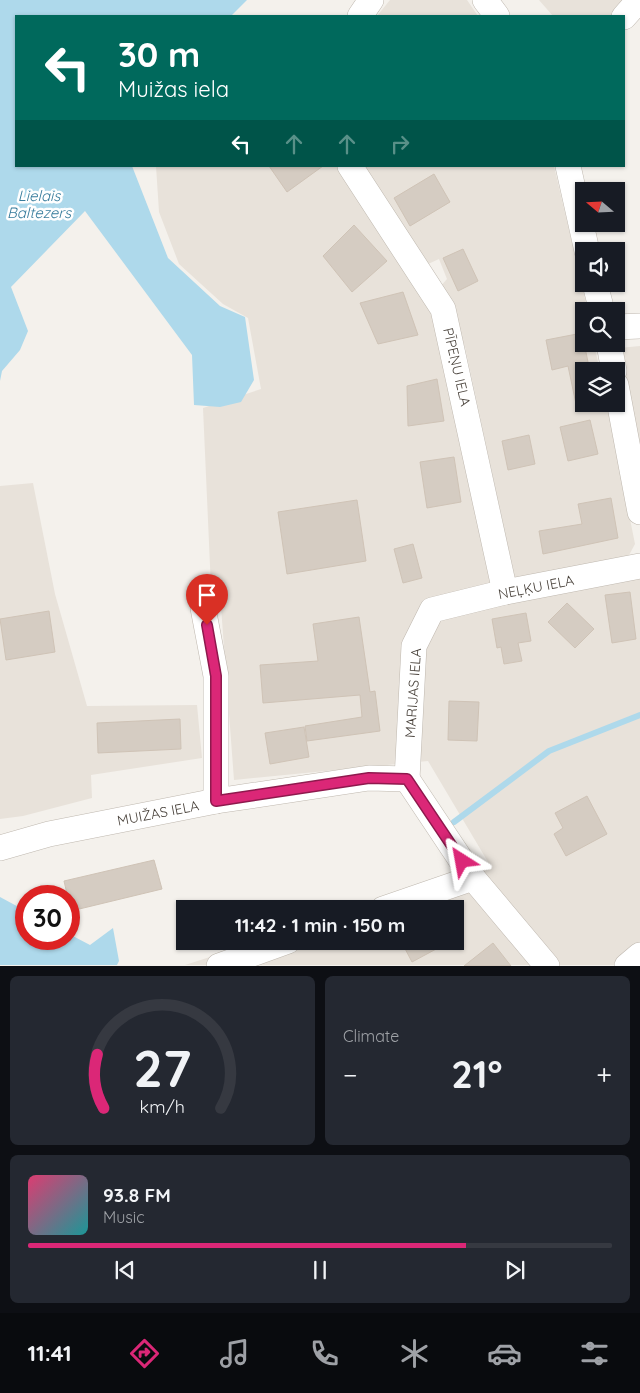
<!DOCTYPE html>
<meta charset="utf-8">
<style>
body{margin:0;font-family:Quicksand,sans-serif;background:#242831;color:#f1f3f6;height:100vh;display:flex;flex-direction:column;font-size:19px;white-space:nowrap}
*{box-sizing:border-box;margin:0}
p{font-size:16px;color:#9ea1a6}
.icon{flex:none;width:28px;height:28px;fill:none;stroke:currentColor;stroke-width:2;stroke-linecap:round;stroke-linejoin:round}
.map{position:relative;height:966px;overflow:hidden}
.details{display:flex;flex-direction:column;gap:10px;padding:10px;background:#0d0f14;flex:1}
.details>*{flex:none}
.banner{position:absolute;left:15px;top:15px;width:610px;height:152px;border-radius:0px;box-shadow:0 1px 4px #0004;background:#00695c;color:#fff;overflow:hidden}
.needle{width:32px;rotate:289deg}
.fabs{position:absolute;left:575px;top:182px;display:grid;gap:10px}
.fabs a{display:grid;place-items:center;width:50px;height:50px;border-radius:0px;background:#171b24;box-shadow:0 1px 4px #0004;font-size:25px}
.speed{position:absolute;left:15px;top:885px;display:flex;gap:10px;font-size:25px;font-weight:700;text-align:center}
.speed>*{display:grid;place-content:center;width:65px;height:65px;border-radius:50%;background:#171b24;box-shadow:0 1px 4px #0004;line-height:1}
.speed .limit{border:8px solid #d22;background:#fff;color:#111}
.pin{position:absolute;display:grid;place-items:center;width:42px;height:42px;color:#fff;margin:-51px -21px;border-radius:50% 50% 50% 0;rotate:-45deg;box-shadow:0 0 5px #0007}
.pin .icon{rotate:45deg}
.me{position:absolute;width:55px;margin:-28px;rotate:326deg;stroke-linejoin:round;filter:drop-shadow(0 0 4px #0008)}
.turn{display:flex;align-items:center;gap:18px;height:105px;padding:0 20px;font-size:22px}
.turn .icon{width:65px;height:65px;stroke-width:2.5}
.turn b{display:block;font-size:35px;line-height:42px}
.lanes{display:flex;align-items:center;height:48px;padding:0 20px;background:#0003;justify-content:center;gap:25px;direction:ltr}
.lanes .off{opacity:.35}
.big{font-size:38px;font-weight:700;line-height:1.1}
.details .tile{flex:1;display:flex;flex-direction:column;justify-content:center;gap:8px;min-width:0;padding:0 18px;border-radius:8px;background:#242831}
.details .dial{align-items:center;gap:0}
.dial svg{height:130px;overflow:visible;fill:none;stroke:#363941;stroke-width:7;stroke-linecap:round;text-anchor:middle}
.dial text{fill:#f1f3f6;stroke:none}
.song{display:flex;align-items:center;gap:15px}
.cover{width:60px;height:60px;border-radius:8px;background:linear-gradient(135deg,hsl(340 70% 55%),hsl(180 70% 35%))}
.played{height:5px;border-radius:2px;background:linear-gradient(90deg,#db2777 75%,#363941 75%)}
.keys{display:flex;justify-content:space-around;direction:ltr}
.heat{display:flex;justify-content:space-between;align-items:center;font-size:28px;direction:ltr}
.details .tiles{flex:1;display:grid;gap:10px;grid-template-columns:1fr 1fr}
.tile:last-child{grid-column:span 2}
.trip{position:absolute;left:176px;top:900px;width:288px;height:50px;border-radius:0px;background:#171b24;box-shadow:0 1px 4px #0004;font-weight:700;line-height:50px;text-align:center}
.dock{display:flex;height:80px;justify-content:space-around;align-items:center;background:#090b0e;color:#9ea1a6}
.dock .icon{width:35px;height:35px}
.dock .on{color:#db2777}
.dock b{font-size:22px;color:#f1f3f6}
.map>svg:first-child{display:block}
</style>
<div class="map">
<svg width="640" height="966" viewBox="0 0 640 966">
<rect width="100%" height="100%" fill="#f4f1ec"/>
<!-- residential -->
<g fill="#e8e2da">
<path d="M390,0H467L478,16H377Z"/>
<path d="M539,0H632L615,16H553Z"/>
<path d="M156,166H338L429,304L515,579L465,347L449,303L440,287L447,279L439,259L426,265L362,166H554L588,311H584V344H594L600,371H584V404H607L635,544L628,557L640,555V965H185L260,941H455V909H361L491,867L428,761L234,780L221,607L211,588L203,408L261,389L248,318L223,304L179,264L159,212Z"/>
<path d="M640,346V444L619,348Z"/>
<path d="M33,483L55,594L87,706L197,705L202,758L91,775L92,798L23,816L0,819V486Z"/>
</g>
<!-- water -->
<g fill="#aed9eb">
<path d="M0,0H247L231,16H16V166H132L168,258L220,306L245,317L254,380L241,402L220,407L194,405L192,355L85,211L11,287L28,331L20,350L2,371L0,381Z"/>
<path d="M0,897L26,911V939H69V934L90,945L113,928L119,961L117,965H0Z"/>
</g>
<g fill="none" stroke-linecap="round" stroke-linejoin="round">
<!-- stream -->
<path stroke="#aed9eb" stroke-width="6" d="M454,822L549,751L640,715"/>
</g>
<!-- building -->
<g fill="#d5ccc2" stroke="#cfc3b6">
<path d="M269,166H323L287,192Z"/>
<path d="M434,174L450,202L410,226L394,198Z"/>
<path d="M354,225L387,261L352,292L323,256Z"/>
<path d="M463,249L478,281L458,291L443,258Z"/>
<path d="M403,292L418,335L378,344L360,303Z"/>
<path d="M582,333L588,362L584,363V403L576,404L568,366L552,370L546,340Z"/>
<path d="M437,379L444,421L408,426L407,386Z"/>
<path d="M590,420L598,454L568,461L560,427Z"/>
<path d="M529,435L535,464L508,470L502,441Z"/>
<path d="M454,457L461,502L427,508L420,462Z"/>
<path d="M611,498L618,538L543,554L539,531L582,524L578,504Z"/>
<path d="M357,500L366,561L287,574L278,512Z"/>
<path d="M413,544L422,578L403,583L394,549Z"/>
<path d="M630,592L636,639L612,643L605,595Z"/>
<path d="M567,603L594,629L575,648L548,622Z"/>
<path d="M49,611L55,652L6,660L0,619Z"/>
<path d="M526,613L531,641L518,643L522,661L504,664L501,647L497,648L492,619Z"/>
<path d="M359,617L370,692L375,691L380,731L307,741L305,726L362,717L360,695L263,703L260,665L318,661L313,624Z"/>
<path d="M449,701L479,702L477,741L448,740Z"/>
<path d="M180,719L181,749L98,753L97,723Z"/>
<path d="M304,727L309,757L270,764L265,733Z"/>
<path d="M587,796L607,834L566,856L554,834L563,828L555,813Z"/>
<path d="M154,860L162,889L71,911L64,881Z"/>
<path d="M401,941H451L412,962Z"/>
<path d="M493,943L511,966H464Z"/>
</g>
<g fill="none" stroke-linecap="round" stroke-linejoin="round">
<defs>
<g id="minor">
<path d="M485,0L497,16"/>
<path d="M360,16L371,0"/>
<path d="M624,17L639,0"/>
<path d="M350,166L443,309L505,592"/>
<path d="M568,166L587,251"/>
<path d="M595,284L602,311"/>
<path d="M616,327L640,326"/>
<path d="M609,344L614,371"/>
<path d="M616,385L640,512"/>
<path d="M203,608L216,676V801"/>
<path d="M407,779L414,646L432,610L505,592L640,566"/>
<path d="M407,779L473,878L547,966"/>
<path d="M0,848L49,834L216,801L369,778L407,779"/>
<path d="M383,909L473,878"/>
<path d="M219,966L288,941"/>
<path d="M627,966L640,955"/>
</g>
</defs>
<!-- minor casing -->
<use href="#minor" stroke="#bfb8af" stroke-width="26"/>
<!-- minor -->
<use href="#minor" stroke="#fff" stroke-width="25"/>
</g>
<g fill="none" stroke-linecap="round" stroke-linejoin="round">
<defs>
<path id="route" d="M207,625L216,676V801L369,778L407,779L462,861"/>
</defs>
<!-- route casing -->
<use href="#route" stroke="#8e194d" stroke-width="12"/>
<!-- route -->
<use href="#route" stroke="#db2777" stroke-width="9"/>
</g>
<g text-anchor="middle" stroke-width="5" stroke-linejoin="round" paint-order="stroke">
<!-- street labels -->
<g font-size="14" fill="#48413a" stroke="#fff">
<text transform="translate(457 367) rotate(77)" y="5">PĪPEŅU IELA</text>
<text transform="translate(536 587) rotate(-11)" y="5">NEĻĶU IELA</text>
<text transform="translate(413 693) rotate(-86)" y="5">MARIJAS IELA</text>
<text transform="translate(158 813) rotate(-11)" y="5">MUIŽAS IELA</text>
</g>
<!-- water labels -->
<g font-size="15" font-style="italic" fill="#377c9c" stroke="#fff">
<text x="39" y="201">Lielais<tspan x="39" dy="17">Baltezers</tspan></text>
</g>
</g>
</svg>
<div class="fabs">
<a><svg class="needle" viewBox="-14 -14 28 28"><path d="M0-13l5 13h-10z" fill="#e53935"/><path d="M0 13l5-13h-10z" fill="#9ea1a6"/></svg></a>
<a><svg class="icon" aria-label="sound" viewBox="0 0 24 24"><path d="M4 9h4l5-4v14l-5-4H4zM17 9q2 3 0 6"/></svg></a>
<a><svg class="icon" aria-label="search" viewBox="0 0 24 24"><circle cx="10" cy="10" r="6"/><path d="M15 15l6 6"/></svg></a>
<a><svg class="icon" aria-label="layers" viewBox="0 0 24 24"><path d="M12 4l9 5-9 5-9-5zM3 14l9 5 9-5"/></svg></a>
</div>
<div class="speed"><div class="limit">30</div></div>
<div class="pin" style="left:207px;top:625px;background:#d93025"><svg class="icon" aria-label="arrive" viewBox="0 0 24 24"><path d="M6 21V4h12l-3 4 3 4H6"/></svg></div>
<svg class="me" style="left:462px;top:861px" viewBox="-20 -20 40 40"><path d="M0-17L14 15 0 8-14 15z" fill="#db2777" stroke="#fff" stroke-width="4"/></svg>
<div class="trip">11:42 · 1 min · 150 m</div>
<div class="banner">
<div class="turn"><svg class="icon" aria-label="left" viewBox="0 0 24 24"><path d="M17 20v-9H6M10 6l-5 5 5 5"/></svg><div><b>30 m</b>Muižas iela</div></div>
<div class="lanes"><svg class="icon" aria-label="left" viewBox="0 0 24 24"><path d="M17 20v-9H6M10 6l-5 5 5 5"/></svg><svg class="icon off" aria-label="ahead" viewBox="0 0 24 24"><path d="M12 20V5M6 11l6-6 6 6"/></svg><svg class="icon off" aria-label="ahead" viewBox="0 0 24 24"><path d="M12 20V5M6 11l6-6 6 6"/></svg><svg class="icon off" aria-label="right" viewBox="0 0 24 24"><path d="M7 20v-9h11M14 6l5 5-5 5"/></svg></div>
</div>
</div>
<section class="details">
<div class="tiles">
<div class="tile dial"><svg viewBox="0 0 100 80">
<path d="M14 69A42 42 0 1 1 86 69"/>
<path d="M14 69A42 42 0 0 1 10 36" stroke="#db2777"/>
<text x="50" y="56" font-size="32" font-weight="700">27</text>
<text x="50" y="72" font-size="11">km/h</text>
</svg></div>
<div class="tile"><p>Climate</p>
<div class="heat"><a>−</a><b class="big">21°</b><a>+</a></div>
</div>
<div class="tile">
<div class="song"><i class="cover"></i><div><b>93.8 FM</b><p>Music</p></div></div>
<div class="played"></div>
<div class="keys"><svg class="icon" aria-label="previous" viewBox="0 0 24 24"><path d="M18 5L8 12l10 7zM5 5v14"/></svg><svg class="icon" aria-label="pause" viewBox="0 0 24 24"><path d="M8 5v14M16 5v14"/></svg><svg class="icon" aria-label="next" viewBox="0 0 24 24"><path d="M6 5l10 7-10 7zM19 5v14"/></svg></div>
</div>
</div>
</section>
<nav class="dock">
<b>11:41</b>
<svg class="icon on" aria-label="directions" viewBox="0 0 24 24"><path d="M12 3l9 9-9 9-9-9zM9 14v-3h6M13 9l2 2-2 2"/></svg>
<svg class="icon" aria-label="music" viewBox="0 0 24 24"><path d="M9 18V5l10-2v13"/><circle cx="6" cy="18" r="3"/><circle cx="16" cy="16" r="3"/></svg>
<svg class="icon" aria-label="phone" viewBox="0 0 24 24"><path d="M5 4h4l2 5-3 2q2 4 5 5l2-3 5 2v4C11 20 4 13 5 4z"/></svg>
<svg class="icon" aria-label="climate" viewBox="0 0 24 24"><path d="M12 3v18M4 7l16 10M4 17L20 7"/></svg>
<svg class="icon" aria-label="car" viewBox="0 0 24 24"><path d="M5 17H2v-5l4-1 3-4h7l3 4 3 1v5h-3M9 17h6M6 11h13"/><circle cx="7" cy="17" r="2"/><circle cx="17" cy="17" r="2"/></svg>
<svg class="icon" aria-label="filters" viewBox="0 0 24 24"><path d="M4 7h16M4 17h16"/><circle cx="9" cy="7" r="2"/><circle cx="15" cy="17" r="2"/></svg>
</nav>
